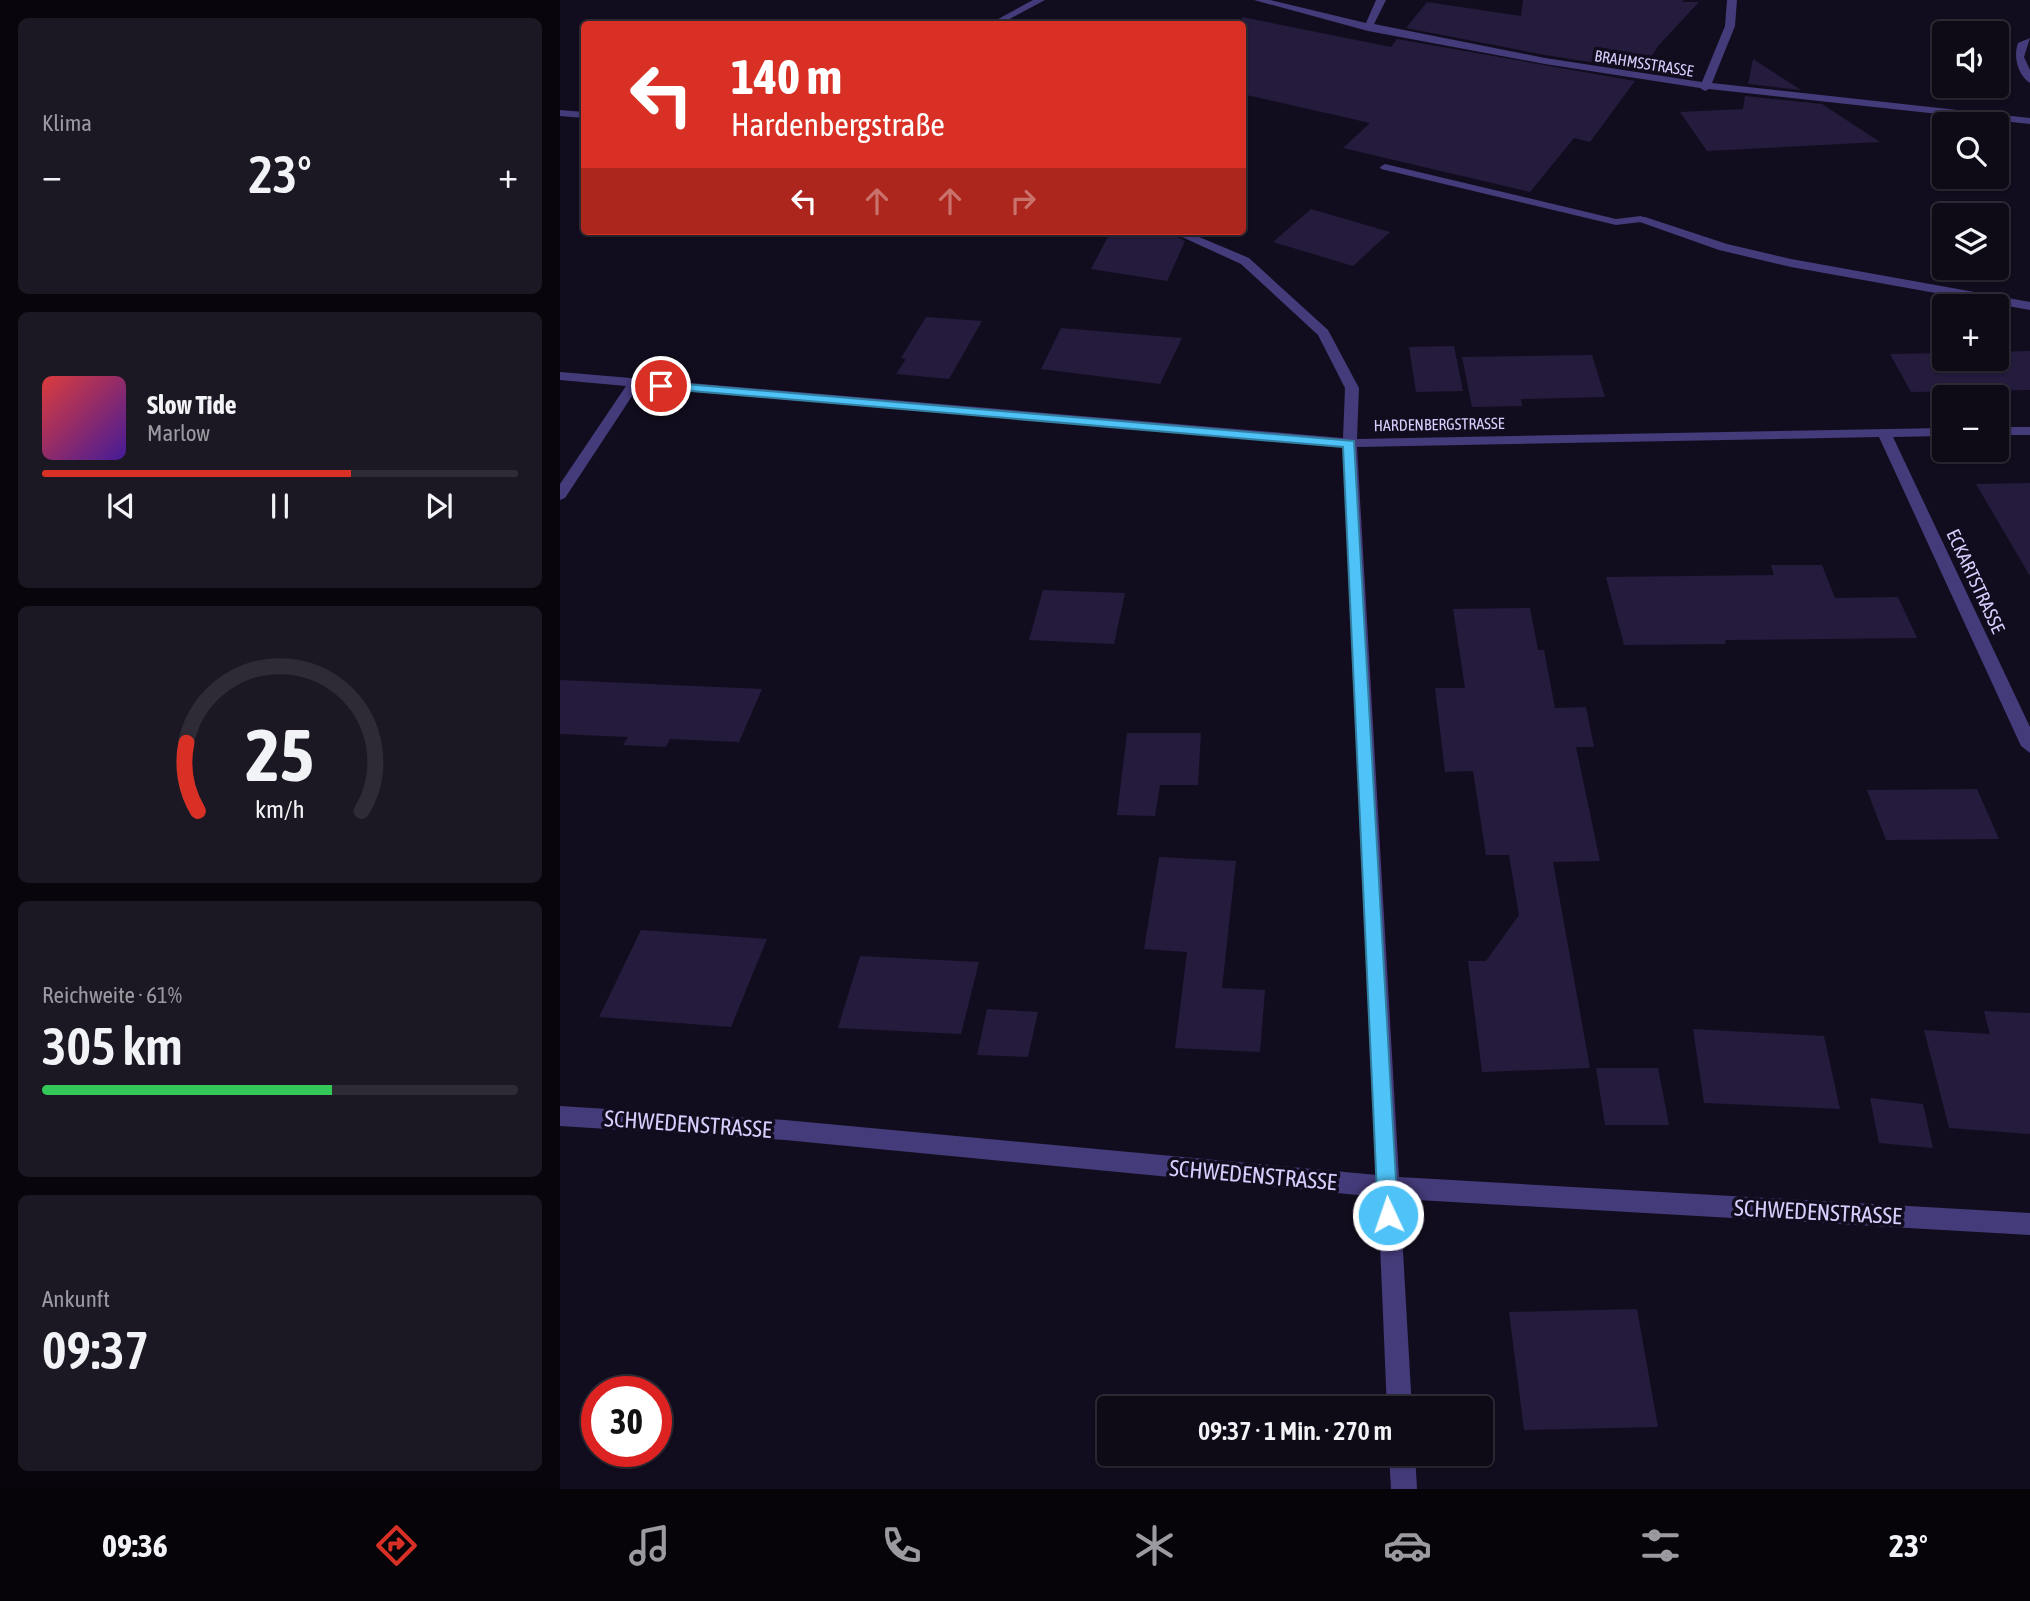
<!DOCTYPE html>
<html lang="de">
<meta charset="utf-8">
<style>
body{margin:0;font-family:"Asap Condensed",sans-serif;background:#1c1823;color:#f1f3f6;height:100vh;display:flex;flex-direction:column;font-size:26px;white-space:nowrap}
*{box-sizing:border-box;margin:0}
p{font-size:23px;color:#9b9aa1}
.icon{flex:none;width:38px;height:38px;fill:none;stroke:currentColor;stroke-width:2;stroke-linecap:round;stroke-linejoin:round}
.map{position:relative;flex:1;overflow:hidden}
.sheet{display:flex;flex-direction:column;gap:18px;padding:18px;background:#08060c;width:560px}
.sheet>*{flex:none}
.guide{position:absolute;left:21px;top:21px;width:665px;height:214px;border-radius:7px;box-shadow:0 2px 5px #0004,0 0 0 2px #2e2b35;background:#d93025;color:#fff;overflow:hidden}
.fabs{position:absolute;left:1372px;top:21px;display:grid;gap:14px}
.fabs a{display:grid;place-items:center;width:77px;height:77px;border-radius:7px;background:#0e0a16;box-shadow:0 2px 5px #0004,0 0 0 2px #2e2b35;font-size:35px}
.speed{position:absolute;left:21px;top:1376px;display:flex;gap:14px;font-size:35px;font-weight:700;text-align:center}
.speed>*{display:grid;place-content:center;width:91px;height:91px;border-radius:50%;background:#0e0a16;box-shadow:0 2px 5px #0004,0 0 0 2px #2e2b35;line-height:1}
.speed .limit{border:10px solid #d22;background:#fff;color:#111}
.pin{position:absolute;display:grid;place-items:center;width:60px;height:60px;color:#fff;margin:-30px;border:4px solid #fff;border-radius:50%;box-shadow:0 2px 7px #0007}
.me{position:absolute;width:77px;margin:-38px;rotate:357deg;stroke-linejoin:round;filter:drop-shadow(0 0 5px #0008)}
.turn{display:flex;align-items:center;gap:24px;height:147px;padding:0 35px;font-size:32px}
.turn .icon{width:91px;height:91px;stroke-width:2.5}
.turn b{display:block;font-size:49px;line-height:60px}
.lanes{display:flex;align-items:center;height:66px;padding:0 35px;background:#0003;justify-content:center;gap:35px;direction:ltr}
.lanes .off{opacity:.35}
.big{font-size:52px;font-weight:600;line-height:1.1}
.sheet .widget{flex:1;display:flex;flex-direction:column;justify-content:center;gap:10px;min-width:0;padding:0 24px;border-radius:10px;background:#1c1823}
.sheet .dial{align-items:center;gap:0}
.dial svg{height:182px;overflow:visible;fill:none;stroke:#2e2b35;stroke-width:7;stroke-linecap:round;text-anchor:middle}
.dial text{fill:#f1f3f6;stroke:none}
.song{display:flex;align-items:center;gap:21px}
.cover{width:84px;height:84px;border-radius:10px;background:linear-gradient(135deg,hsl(0 70% 55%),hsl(260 70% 35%))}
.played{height:7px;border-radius:4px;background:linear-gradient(90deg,#d93025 65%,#2e2b35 65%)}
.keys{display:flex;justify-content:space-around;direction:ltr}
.heat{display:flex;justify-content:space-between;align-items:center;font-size:38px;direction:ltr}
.charge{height:10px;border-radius:5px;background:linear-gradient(90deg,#34c759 61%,#2e2b35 0)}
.trip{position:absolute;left:537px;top:1396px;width:396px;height:70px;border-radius:7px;background:#0e0a16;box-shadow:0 2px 5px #0004,0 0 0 2px #2e2b35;font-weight:600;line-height:70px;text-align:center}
.dock{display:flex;height:112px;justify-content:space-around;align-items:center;background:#060409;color:#9b9aa1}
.dock .icon{width:49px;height:49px}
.dock .selected{color:#d93025}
.dock b{font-size:32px;color:#f1f3f6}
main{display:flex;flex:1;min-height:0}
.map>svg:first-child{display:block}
</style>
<main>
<section class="sheet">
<div class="widget"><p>Klima</p>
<div class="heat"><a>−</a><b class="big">23°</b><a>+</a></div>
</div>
<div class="widget">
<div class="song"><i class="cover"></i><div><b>Slow Tide</b><p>Marlow</p></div></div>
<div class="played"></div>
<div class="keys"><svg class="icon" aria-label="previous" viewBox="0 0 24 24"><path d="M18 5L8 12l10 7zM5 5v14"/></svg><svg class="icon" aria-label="pause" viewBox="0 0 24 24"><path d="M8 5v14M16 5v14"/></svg><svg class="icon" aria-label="next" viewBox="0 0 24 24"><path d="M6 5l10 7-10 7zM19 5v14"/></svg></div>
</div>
<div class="widget dial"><svg viewBox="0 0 100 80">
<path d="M14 69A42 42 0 1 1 86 69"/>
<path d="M14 69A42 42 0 0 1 9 39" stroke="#d93025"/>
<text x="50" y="56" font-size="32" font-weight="700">25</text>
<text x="50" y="72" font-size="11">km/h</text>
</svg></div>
<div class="widget"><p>Reichweite · 61%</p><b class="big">305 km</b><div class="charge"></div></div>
<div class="widget"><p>Ankunft</p><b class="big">09:37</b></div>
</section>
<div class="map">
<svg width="1470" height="1489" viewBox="0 0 1470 1489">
<rect width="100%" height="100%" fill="#120d1e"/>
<!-- building -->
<g fill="#251b3d">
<path d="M963,0H1124L1122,2H1139L1099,45L1082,70L985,55L846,28L867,2L961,16Z"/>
<path d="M682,17L831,47L837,39L1075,81L1030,142L1014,138L970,192L783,148L810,123L682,94Z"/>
<path d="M1193,59L1241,90L1188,84Z"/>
<path d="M1185,96L1262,104L1320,142L1147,151L1120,112L1183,109Z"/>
<path d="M751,209L830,232L793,266L713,242Z"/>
<path d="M551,231H607L625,241L607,281L531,269Z"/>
<path d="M366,317L422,321L389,379L336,374L346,359L341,358Z"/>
<path d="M501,328L622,338L600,384L481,369Z"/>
<path d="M894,346L903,391L856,392L849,347Z"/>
<path d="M1470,351V390L1351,392L1330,354L1384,353V359H1437V352Z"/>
<path d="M1032,355L1045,397L961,399L962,406L912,407L902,357Z"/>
<path d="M1470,483V576L1416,484Z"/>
<path d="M1211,565H1262L1275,598L1338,597L1357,638L1165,640L1166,644L1064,645L1046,577L1214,575Z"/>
<path d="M483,590L565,593L554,644L469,640Z"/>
<path d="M970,608L978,650H984L995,708L1026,707L1034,747H1016L1040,861L993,862L1030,1068L922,1072L908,961H926L959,915L949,855H926L913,771L885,772L875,688H905L893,609Z"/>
<path d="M0,680L202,689L179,742L110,739L106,747L63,745L68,737L0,734Z"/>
<path d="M567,733H641L638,785H600L595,816L557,815Z"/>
<path d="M1417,789L1439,839L1326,840L1307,790Z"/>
<path d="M599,857L676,861L662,988L705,990L700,1052L615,1048L627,952L584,949Z"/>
<path d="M81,930L207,939L171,1027L39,1017Z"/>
<path d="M300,956L419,962L401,1034L278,1028Z"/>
<path d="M427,1009L478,1012L468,1057L417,1055Z"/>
<path d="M1424,1011L1470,1013V1134L1389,1128L1364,1030L1430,1034Z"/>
<path d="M1133,1029L1264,1036L1280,1109L1144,1103Z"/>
<path d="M1036,1068H1098L1109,1125H1045Z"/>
<path d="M1310,1098L1363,1104L1373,1148L1319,1143Z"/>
<path d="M1077,1309L1098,1427L964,1430L949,1312Z"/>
</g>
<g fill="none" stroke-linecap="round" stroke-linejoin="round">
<!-- service -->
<path fill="#443b7a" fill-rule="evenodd" d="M825,164L1056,219L1081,216L1087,219L1081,222L1056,225L821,169L820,167Z"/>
<!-- minor -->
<g fill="#443b7a" fill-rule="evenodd">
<path d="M473,0H485L440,24H429Z"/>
<path d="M694,0H710L806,23L816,0H826L814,24L985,58L1142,82L1165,26L1167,0H1177L1175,26L1152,83L1470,118V124L1149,89L1145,91L1140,88L985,64L808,31Z"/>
<path d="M1470,38L1464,57L1470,70V83C1458,75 1453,57 1458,43Z"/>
<path d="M0,110L24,112V118L0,116Z"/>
<path d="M1077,217H1085L1167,244L1231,259L1470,302V310L1231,267L1159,250L1077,221Z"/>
<path d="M609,231H625L689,258L768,330L799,388L797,439L1384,428V436L1333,437L1470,727V753L1461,746L1319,437L797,447L839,1177L1470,1213V1235L840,1199L852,1409H827L818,1197L225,1140L0,1126V1106L225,1120L817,1175L783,447L78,387L5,498L0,500V484L66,386L0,380V372L783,438L785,388L758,335L681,264Z"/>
<rect x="1437" y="427" width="33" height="8"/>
<path d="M829,1454H855L857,1489H831Z"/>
</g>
</g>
<!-- route -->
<path fill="#4fc3f7" stroke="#337fa1" stroke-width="2" d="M101,382L794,441L838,1215L835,1222L828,1225L821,1222L818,1215L783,447L97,388V383Z"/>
<g text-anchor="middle" stroke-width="7" stroke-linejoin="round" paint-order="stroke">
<!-- far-street labels -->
<g font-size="16" fill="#d8cdfc" stroke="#120d1e">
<text transform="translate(1084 63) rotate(9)" y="6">BRAHMSSTRASSE</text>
<text transform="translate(879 424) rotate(-1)" y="6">HARDENBERGSTRASSE</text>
</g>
<!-- street labels -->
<g font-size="19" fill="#d8cdfc" stroke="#120d1e">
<text transform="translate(1416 581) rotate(65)" y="7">ECKARTSTRASSE</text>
</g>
<!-- near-street labels -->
<g font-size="23" fill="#d8cdfc" stroke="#120d1e">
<text transform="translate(128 1124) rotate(4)" y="8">SCHWEDENSTRASSE</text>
<text transform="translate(693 1175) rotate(5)" y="8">SCHWEDENSTRASSE</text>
<text transform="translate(1258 1212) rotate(3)" y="8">SCHWEDENSTRASSE</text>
</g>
</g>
</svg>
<div class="fabs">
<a><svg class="icon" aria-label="sound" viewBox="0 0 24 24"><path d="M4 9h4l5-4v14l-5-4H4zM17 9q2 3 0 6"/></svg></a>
<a><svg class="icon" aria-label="search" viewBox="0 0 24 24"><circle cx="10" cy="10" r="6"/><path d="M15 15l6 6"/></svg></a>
<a><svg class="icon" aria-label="layers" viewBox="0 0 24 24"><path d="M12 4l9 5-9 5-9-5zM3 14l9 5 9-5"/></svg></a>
<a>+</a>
<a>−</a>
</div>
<div class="speed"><div class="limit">30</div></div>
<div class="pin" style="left:101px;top:386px;background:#d93025"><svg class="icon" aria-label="arrive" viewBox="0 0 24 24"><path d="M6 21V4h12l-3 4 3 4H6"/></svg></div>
<svg class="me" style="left:828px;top:1215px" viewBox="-20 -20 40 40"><circle r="17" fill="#4fc3f7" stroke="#fff" stroke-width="3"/><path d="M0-11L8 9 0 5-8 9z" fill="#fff"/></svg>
<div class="trip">09:37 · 1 Min. · 270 m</div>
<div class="guide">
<div class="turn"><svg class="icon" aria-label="left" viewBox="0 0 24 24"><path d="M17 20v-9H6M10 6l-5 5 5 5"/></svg><div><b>140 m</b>Hardenbergstraße</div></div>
<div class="lanes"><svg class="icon" aria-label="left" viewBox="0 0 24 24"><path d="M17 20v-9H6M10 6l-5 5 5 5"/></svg><svg class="icon off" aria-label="ahead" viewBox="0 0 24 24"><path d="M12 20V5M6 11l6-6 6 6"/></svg><svg class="icon off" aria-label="ahead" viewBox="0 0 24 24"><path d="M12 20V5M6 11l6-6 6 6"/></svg><svg class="icon off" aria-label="right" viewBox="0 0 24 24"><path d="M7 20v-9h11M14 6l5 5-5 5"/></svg></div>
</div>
</div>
</main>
<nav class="dock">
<b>09:36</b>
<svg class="icon selected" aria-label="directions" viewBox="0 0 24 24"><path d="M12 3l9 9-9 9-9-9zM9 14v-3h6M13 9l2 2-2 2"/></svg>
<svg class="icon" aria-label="music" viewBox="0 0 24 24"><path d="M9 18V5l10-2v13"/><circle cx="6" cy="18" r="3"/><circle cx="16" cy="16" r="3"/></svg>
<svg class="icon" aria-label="phone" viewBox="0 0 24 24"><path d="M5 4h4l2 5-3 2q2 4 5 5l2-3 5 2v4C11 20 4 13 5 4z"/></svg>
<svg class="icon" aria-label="climate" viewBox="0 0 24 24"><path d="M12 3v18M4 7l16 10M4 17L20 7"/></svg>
<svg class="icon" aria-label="car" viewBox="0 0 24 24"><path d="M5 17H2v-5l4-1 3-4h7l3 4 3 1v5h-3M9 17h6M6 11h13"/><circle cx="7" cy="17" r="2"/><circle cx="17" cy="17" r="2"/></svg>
<svg class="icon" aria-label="filters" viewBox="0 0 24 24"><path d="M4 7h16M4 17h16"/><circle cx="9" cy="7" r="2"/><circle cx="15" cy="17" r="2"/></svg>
<b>23°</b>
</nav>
